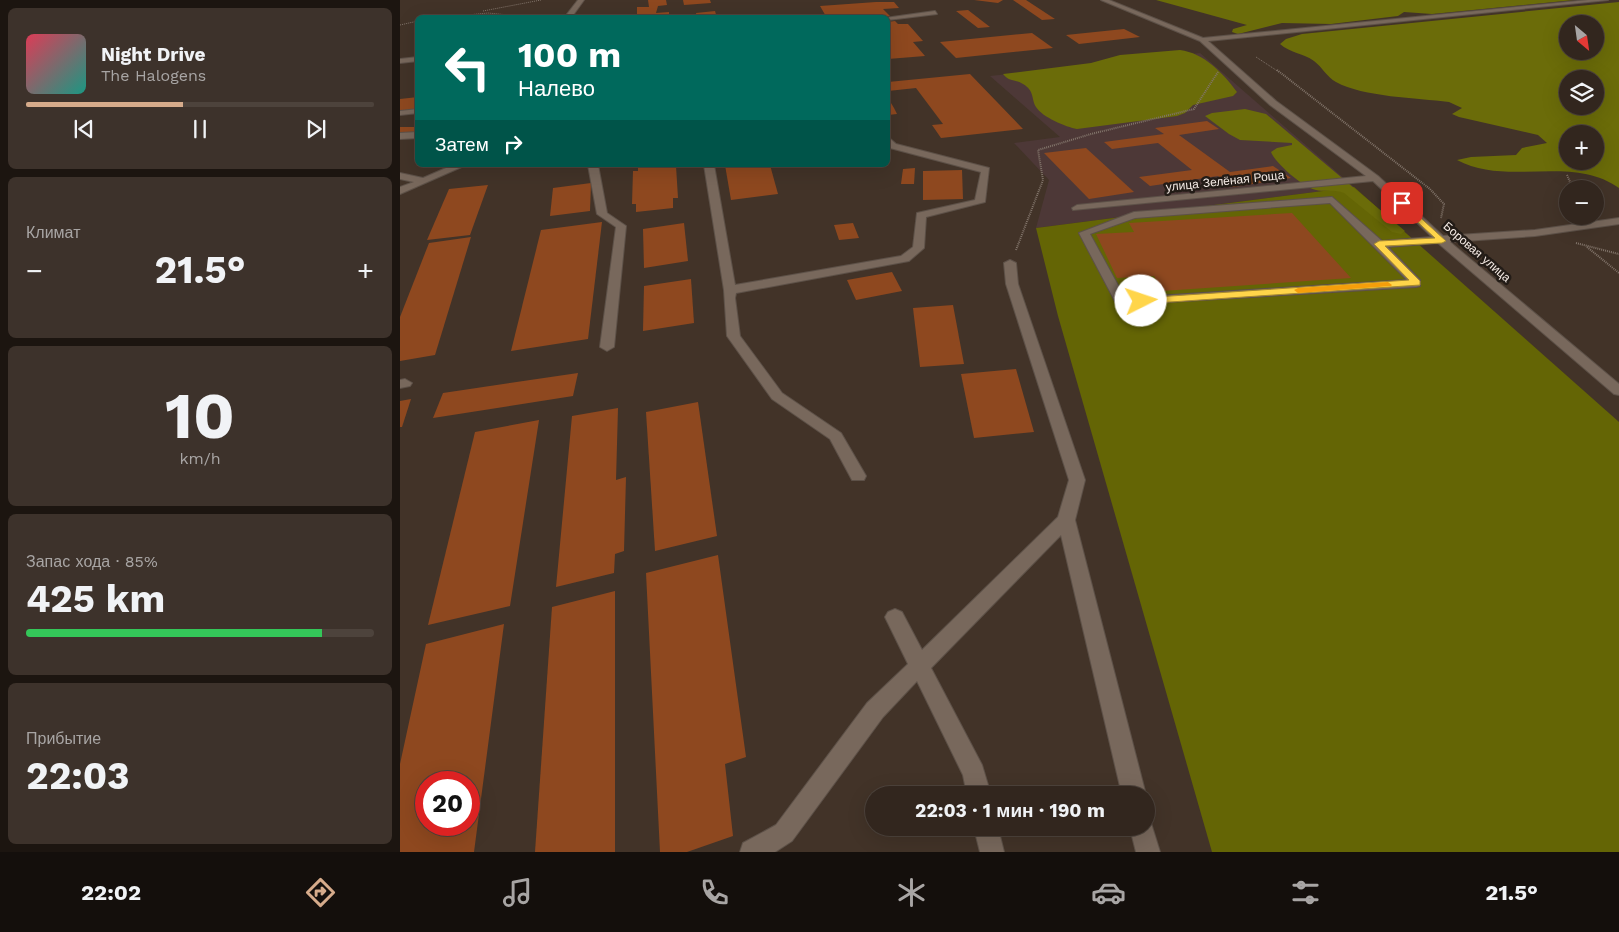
<!DOCTYPE html>
<html lang="ru">
<meta charset="utf-8">
<style>
body{margin:0;font-family:"Work Sans",sans-serif;background:#3d322b;color:#f1f3f6;height:100vh;display:flex;flex-direction:column;font-size:19px;white-space:nowrap}
*{box-sizing:border-box;margin:0}
p{font-size:16px;color:#a8a5a4}
.icon{flex:none;width:28px;height:28px;fill:none;stroke:currentColor;stroke-width:2;stroke-linecap:round;stroke-linejoin:round}
.map{position:relative;flex:1;overflow:hidden}
.details{display:flex;flex-direction:column;gap:8px;padding:8px;background:#1c1510;width:400px}
.details>*{flex:none}
.top-card{position:absolute;left:15px;top:15px;width:475px;height:152px;border-radius:8px;box-shadow:0 5px 20px #0002,0 0 0 1px #4d433c;background:#00695c;color:#fff;overflow:hidden}
.needle{width:32px;rotate:151deg}
.fabs{position:absolute;left:1159px;top:15px;display:grid;gap:10px}
.fabs a{display:grid;place-items:center;width:45px;height:45px;border-radius:50%;background:#32261e;box-shadow:0 5px 20px #0002,0 0 0 1px #4d433c;font-size:25px}
.speed{position:absolute;left:15px;top:771px;display:flex;gap:10px;font-size:25px;font-weight:700;text-align:center}
.speed>*{display:grid;place-content:center;width:65px;height:65px;border-radius:50%;background:#32261e;box-shadow:0 5px 20px #0002,0 0 0 1px #4d433c;line-height:1}
.speed .limit{border:8px solid #d22;background:#fff;color:#111}
.pin{position:absolute;display:grid;place-items:center;width:42px;height:42px;color:#fff;margin:-21px;border-radius:10px;box-shadow:0 2px 8px #0006}
.me{position:absolute;width:55px;margin:-28px;rotate:86deg;stroke-linejoin:round;filter:drop-shadow(0 0 4px #0008)}
.turn{display:flex;align-items:center;gap:18px;height:105px;padding:0 20px;font-size:22px}
.turn .icon{width:65px;height:65px;stroke-width:2.5}
.turn b{display:block;font-size:35px;line-height:42px}
.then{display:flex;align-items:center;height:48px;padding:0 20px;background:#0003;gap:10px;font-size:19px}
.big{font-size:38px;font-weight:700;line-height:1.1}
.details .tile{flex:1;display:flex;flex-direction:column;justify-content:center;gap:8px;min-width:0;padding:0 18px;border-radius:8px;background:#3d322b}
.details .dial{align-items:center;gap:0}
.dial b{font-size:65px;line-height:1}
.song{display:flex;align-items:center;gap:15px}
.cover{width:60px;height:60px;border-radius:8px;background:linear-gradient(135deg,hsl(350 70% 55%),hsl(170 70% 35%))}
.played{height:5px;border-radius:2px;background:linear-gradient(90deg,#d6ab8b 45%,#4d433c 45%)}
.keys{display:flex;justify-content:space-around;direction:ltr}
.heat{display:flex;justify-content:space-between;align-items:center;font-size:28px;direction:ltr}
.charge{height:8px;border-radius:4px;background:linear-gradient(90deg,#34c759 85%,#4d433c 0)}
.trip{position:absolute;left:465px;top:786px;width:290px;height:50px;border-radius:25px;background:#32261e;box-shadow:0 5px 20px #0002,0 0 0 1px #4d433c;font-weight:700;line-height:50px;text-align:center}
.tabs{display:flex;height:80px;justify-content:space-around;align-items:center;background:#140f0c;color:#a8a5a4}
.tabs .icon{width:35px;height:35px}
.tabs .selected{color:#d6ab8b}
.tabs b{font-size:22px;color:#f1f3f6}
main{display:flex;flex:1;min-height:0}
.map>svg:first-child{display:block}
</style>
<main>
<section class="details">
<div class="tile">
<div class="song"><i class="cover"></i><div><b>Night Drive</b><p>The Halogens</p></div></div>
<div class="played"></div>
<div class="keys"><svg class="icon" aria-label="previous" viewBox="0 0 24 24"><path d="M18 5L8 12l10 7zM5 5v14"/></svg><svg class="icon" aria-label="pause" viewBox="0 0 24 24"><path d="M8 5v14M16 5v14"/></svg><svg class="icon" aria-label="next" viewBox="0 0 24 24"><path d="M6 5l10 7-10 7zM19 5v14"/></svg></div>
</div>
<div class="tile"><p>Климат</p>
<div class="heat"><a>−</a><b class="big">21.5°</b><a>+</a></div>
</div>
<div class="tile dial"><b>10</b><p>km/h</p></div>
<div class="tile"><p>Запас хода · 85%</p><b class="big">425 km</b><div class="charge"></div></div>
<div class="tile"><p>Прибытие</p><b class="big">22:03</b></div>
</section>
<div class="map">
<svg width="1219" height="852" viewBox="0 0 1219 852">
<rect width="100%" height="100%" fill="#423328"/>
<!-- education -->
<path fill="#4d3837" d="M800,53L954,187L636,228L649,180L614,143L660,137L590,76Z"/>
<!-- green -->
<path fill="#646505" d="M954,187L1219,422V852H812L658,316L636,228Z"/>
<!-- forest -->
<g fill="#6b6c09" fill-rule="evenodd">
<path d="M756,0H1174L1032,14L1004,12L998,16L931,24L882,23L838,34L832,32L833,29L847,25Z"/>
<path d="M1219,2V188C1172,154 1106,187 1057,160L1071,157L1116,155L1122,148L1147,143L1138,135L1059,117L1052,114L1062,108L1049,102C1017,98 963,97 936,82C927,77 922,67 914,61C903,53 890,53 880,44L886,39L902,34ZM1168,24H1195V51H1168ZM1168,79H1195V106H1168ZM1168,134H1195V161H1168Z"/>
<path d="M780,50C804,53 823,73 837,92L833,96L793,105L785,113L777,116L677,129C666,127 642,117 636,107C631,99 635,91 623,84C615,79 609,82 603,74L691,63L720,55Z"/>
<path d="M845,109L866,114L1005,231L1001,234L992,232L944,193C934,189 926,192 916,190C904,188 875,163 871,152L877,148L892,145V143L840,140L829,134L805,116L812,113Z"/>
</g>
<!-- building -->
<g fill="#8e481f" fill-rule="evenodd">
<path d="M248,0H266L267,5L258,6L256,13L269,12V15L237,17V7H249Z"/>
<path d="M283,0H310L311,3L284,5Z"/>
<path d="M574,0H603L598,3Z"/>
<path d="M613,0H626L655,19L642,20Z"/>
<path d="M476,2H494L499,8L483,9L490,16L427,18L420,6Z"/>
<path d="M568,10L590,27L578,28L556,11Z"/>
<path d="M315,11L317,18H297L296,13Z"/>
<path d="M495,21L498,24H508L523,41L513,42L525,56L488,59V22Z"/>
<path d="M724,29L740,37L679,44L666,35Z"/>
<path d="M632,33L653,48L556,58L540,42Z"/>
<path d="M570,74L623,129L541,138L532,125L543,124L516,88L488,91V82Z"/>
<path d="M18,97V111L0,113V99Z"/>
<path d="M488,98L494,108L497,114L488,115Z"/>
<path d="M807,121L819,129L779,135L830,172L873,166L891,178L833,187L818,176L750,186L739,177L792,170L758,143L712,149L704,142L764,134L755,128Z"/>
<path d="M0,127H18V132L0,133Z"/>
<path d="M686,148L734,192L689,199L644,153Z"/>
<path d="M238,165L276,166L278,198H273V208L236,212V204H232L233,171H238Z"/>
<path d="M325,165H370L378,194L331,200Z"/>
<path d="M515,168L514,184H501L503,169Z"/>
<path d="M562,170L563,199L523,200V171Z"/>
<path d="M191,183L190,211L150,216L153,188Z"/>
<path d="M88,185L70,235L27,240L49,189Z"/>
<path d="M892,213L951,278L762,291L754,276L717,278L696,234L734,232L729,223Z"/>
<path d="M202,222L188,339L111,351L141,230Z"/>
<path d="M284,223L288,261L244,268L243,229Z"/>
<path d="M453,223L459,238L439,240L434,225Z"/>
<path d="M71,237L35,355L0,361V317L29,243Z"/>
<path d="M492,272L502,291L456,300L447,280Z"/>
<path d="M291,279L294,323L243,331L244,286Z"/>
<path d="M553,305L564,364L520,367L513,308Z"/>
<path d="M616,369L634,432L574,438L561,374Z"/>
<path d="M178,373L173,396L33,418L43,393Z"/>
<path d="M11,399L2,427H0V401Z"/>
<path d="M298,402L317,536L255,551L246,412Z"/>
<path d="M218,408L216,480L226,477L224,551L215,554L214,573L156,587L172,416Z"/>
<path d="M139,420L110,606L28,625L75,432Z"/>
<path d="M318,555L346,757L325,764L333,836L287,852H260L246,573Z"/>
<path d="M215,591V852H135L152,607Z"/>
<path d="M104,624L74,852H0V764L26,644ZM26,782H69V825H26Z"/>
</g>
<g fill="none" stroke-linecap="round" stroke-linejoin="round">
<defs>
<g id="minor">
<path d="M178,0H184L171,18H164Z"/>
<path d="M701,0H709L803,38L1188,0H1208L808,41L876,101L978,176L1043,236L1135,230L1219,218V224L1135,236L1050,242L1219,384V395L1214,394L1038,243L988,247L1020,280V286L1016,287L717,305L679,233L734,212L932,197L982,241L1032,237L973,181L673,210L672,208L677,205L966,176L870,105L800,41ZM930,203L1007,280L725,298L690,234L735,218Z"/>
<path d="M535,11L537,14L488,20L485,18Z"/>
<path d="M18,57V61L0,63V59Z"/>
<path d="M18,109V113L0,115V111Z"/>
<path d="M18,132V138L0,139V133Z"/>
<path d="M488,137L496,144L589,168L585,202L526,217L524,248L509,261L336,293L335,298L340,336L382,393L441,433L466,476L464,480H452L430,439L372,399L327,336L324,290L304,165H314L335,285L501,256L513,247L517,213L575,200L581,172L490,148L488,145Z"/>
<path d="M53,165H66L0,194V187L14,182L0,179V173L23,178Z"/>
<path d="M188,165H198L207,213L226,226L214,347L207,351L200,347L216,227L197,214Z"/>
<path d="M610,260L616,263L618,284L685,480L675,520L746,795H722L661,535L531,668L582,765L591,795H567L563,775L517,681L483,717L392,841L375,852H340L343,843L376,825L467,703L508,664L485,617L488,612L495,609L502,612L522,650L658,517L669,480L606,284L604,263Z"/>
<path d="M5,379L12,383L10,386L0,388V380Z"/>
<path d="M746,818L750,820L760,852H736L730,828H746Z"/>
<path d="M574,828H598L604,852H580Z"/>
</g>
</defs>
<!-- minor casing -->
<use href="#minor" stroke="#5d5148" stroke-width="2"/>
<!-- path-far1 -->
<g stroke="#82756b" stroke-width="1" stroke-dasharray="1 1" stroke-linecap="butt">
<path d="M83,11L141,0"/>
<path d="M36,18L88,13L139,18"/>
<path d="M0,25L18,21"/>
<path d="M856,57L879,72"/>
</g>
<!-- path -->
<g stroke="#82756b" stroke-width="2" stroke-dasharray="1 1" stroke-linecap="butt">
<path d="M877,70L1030,189L1044,204L1041,218"/>
<path d="M1167,175L1173,189"/>
<path d="M1176,243L1219,254"/>
<path d="M1187,247L1219,273"/>
<path d="M616,250L643,180L638,150L691,134L794,109L818,72"/>
</g>
<!-- minor -->
<use href="#minor" fill="#78685c" fill-rule="evenodd"/>
</g>
<!-- route -->
<path fill="#ffd54a" stroke="#a68a30" d="M1002,201L1046,241L1042,243L985,246L1020,281V285L741,304L736,301L741,298L1009,280L974,244L979,241L1035,238L999,205V201Z"/>
<!-- slow -->
<path fill="#f59e0b" d="M988,282L992,285L991,286L898,293L894,290L898,288Z"/>
<g text-anchor="middle" stroke-width="5" stroke-linejoin="round" paint-order="stroke">
<!-- far-street labels -->
<g font-size="12" fill="#f4eae4" stroke="#231c17">
<text transform="translate(825 181) rotate(-6)" y="4">улица Зелёная Роща</text>
<text transform="translate(1077 252) rotate(41)" y="4">Боровая улица</text>
</g>
</g>
</svg>
<div class="fabs">
<a><svg class="needle" viewBox="-14 -14 28 28"><path d="M0-13l5 13h-10z" fill="#e53935"/><path d="M0 13l5-13h-10z" fill="#a8a5a4"/></svg></a>
<a><svg class="icon" aria-label="layers" viewBox="0 0 24 24"><path d="M12 4l9 5-9 5-9-5zM3 14l9 5 9-5"/></svg></a>
<a>+</a>
<a>−</a>
</div>
<div class="speed"><div class="limit">20</div></div>
<div class="pin" style="left:1002px;top:203px;background:#d93025"><svg class="icon" aria-label="arrive" viewBox="0 0 24 24"><path d="M6 21V4h12l-3 4 3 4H6"/></svg></div>
<svg class="me" style="left:741px;top:301px" viewBox="-20 -20 40 40"><circle r="19" fill="#fff"/><path d="M0-13L10 11 0 6-10 11z" fill="#ffd54a"/></svg>
<div class="trip">22:03 · 1 мин · 190 m</div>
<div class="top-card">
<div class="turn"><svg class="icon" aria-label="left" viewBox="0 0 24 24"><path d="M17 20v-9H6M10 6l-5 5 5 5"/></svg><div><b>100 m</b>Налево</div></div>
<div class="then">Затем<svg class="icon" aria-label="right" viewBox="0 0 24 24"><path d="M7 20v-9h11M14 6l5 5-5 5"/></svg></div>
</div>
</div>
</main>
<nav class="tabs">
<b>22:02</b>
<svg class="icon selected" aria-label="directions" viewBox="0 0 24 24"><path d="M12 3l9 9-9 9-9-9zM9 14v-3h6M13 9l2 2-2 2"/></svg>
<svg class="icon" aria-label="music" viewBox="0 0 24 24"><path d="M9 18V5l10-2v13"/><circle cx="6" cy="18" r="3"/><circle cx="16" cy="16" r="3"/></svg>
<svg class="icon" aria-label="phone" viewBox="0 0 24 24"><path d="M5 4h4l2 5-3 2q2 4 5 5l2-3 5 2v4C11 20 4 13 5 4z"/></svg>
<svg class="icon" aria-label="climate" viewBox="0 0 24 24"><path d="M12 3v18M4 7l16 10M4 17L20 7"/></svg>
<svg class="icon" aria-label="car" viewBox="0 0 24 24"><path d="M5 17H2v-5l4-1 3-4h7l3 4 3 1v5h-3M9 17h6M6 11h13"/><circle cx="7" cy="17" r="2"/><circle cx="17" cy="17" r="2"/></svg>
<svg class="icon" aria-label="filters" viewBox="0 0 24 24"><path d="M4 7h16M4 17h16"/><circle cx="9" cy="7" r="2"/><circle cx="15" cy="17" r="2"/></svg>
<b>21.5°</b>
</nav>
